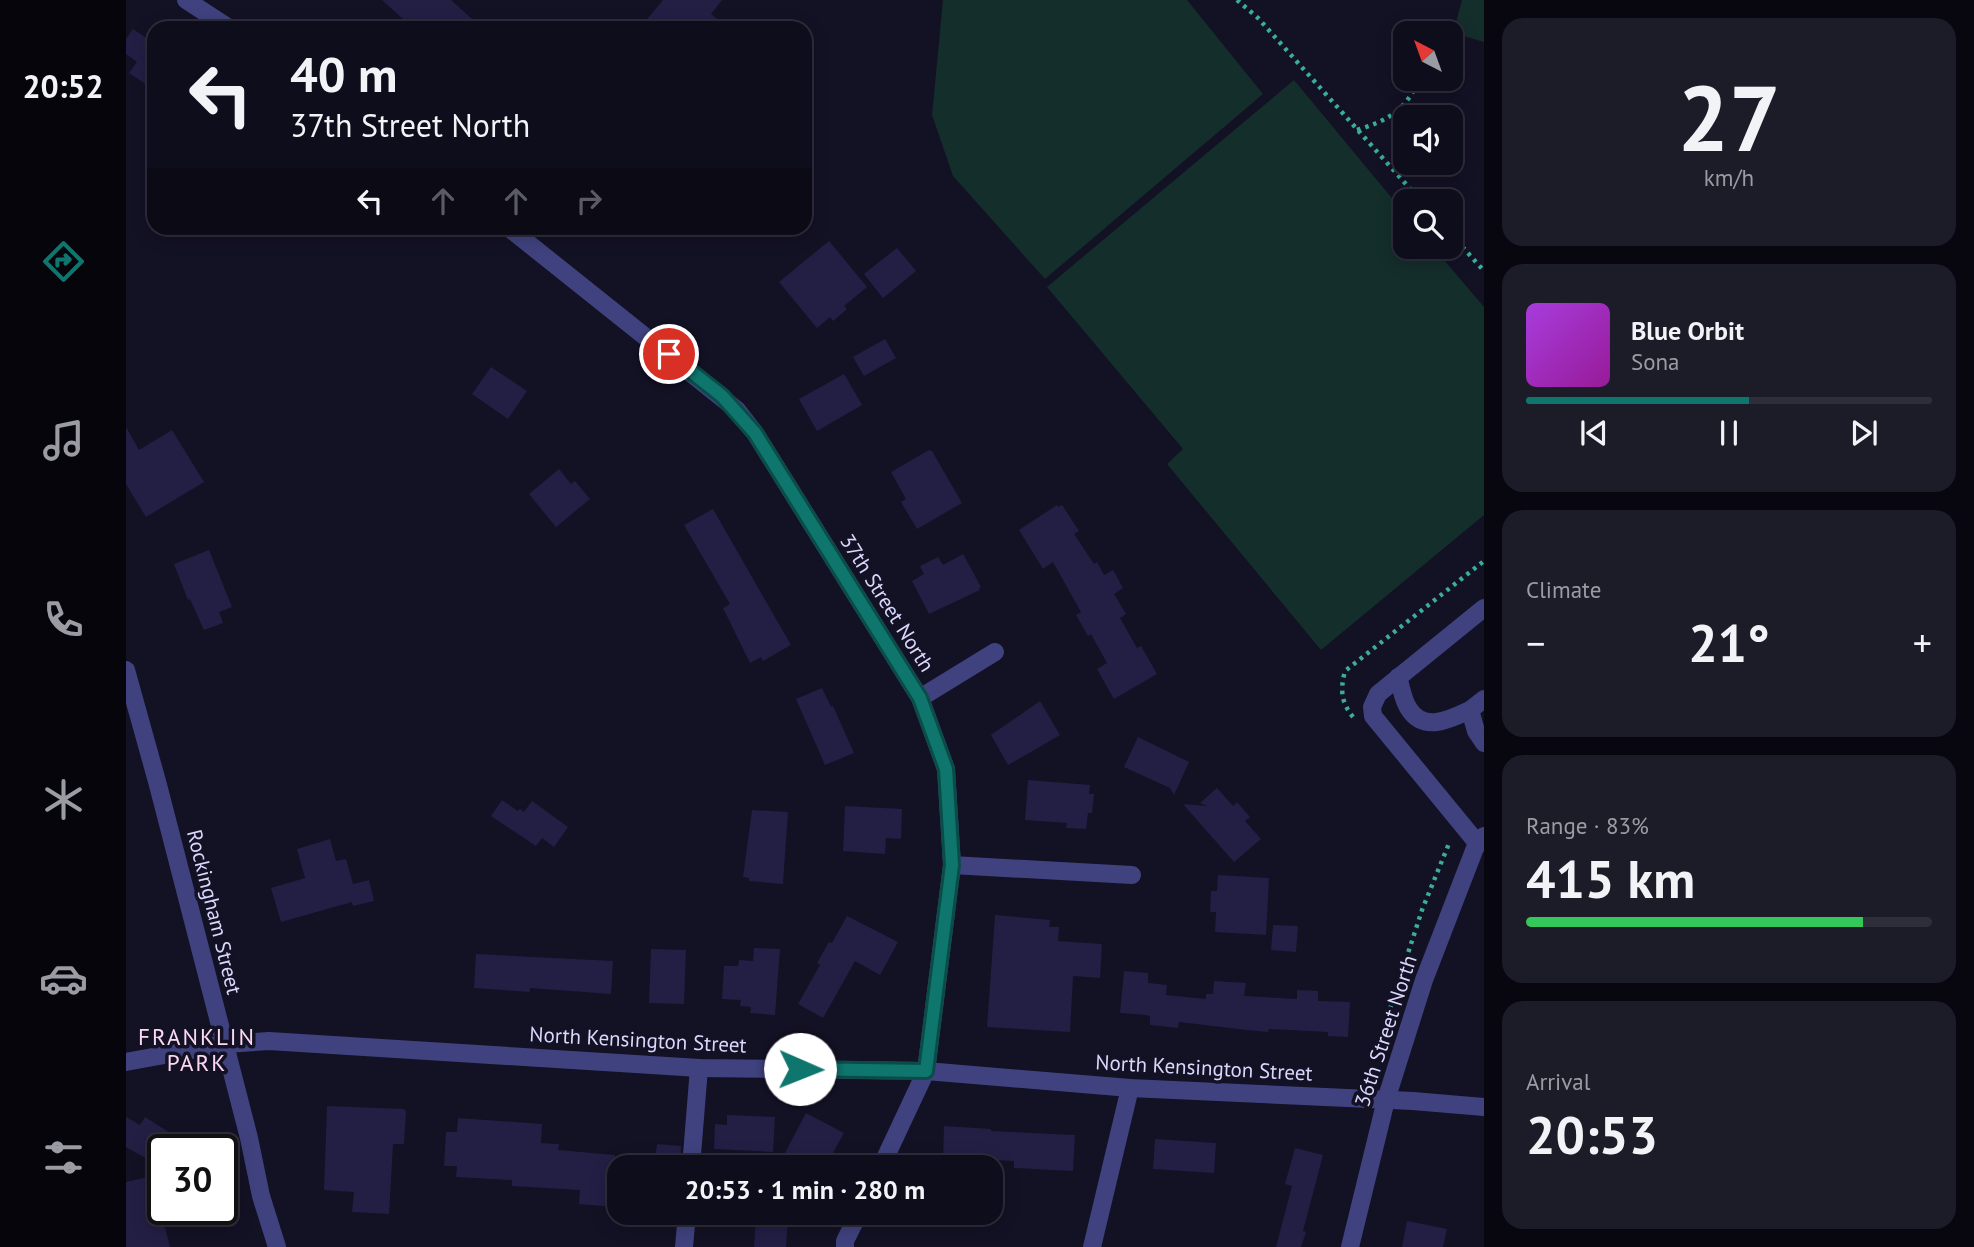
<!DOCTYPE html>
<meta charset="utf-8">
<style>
body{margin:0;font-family:"PT Sans",sans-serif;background:#1c1b28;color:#f1f3f6;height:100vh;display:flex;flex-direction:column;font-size:26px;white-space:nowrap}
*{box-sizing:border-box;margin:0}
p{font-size:23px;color:#9b9ca3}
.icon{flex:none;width:38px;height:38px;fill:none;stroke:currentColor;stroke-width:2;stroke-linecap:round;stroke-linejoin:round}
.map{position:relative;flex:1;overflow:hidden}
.drawer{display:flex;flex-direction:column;gap:18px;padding:18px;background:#08070f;width:490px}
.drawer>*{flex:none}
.hud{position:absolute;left:21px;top:21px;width:665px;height:214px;border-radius:21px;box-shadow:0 4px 18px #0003,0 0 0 2px #2e2d3a;background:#0e0d1b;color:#f1f3f6;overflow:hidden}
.needle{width:46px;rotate:319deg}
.tools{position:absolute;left:1267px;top:21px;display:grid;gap:14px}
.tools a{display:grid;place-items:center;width:70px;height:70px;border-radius:14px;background:#0e0d1b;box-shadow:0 4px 18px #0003,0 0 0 2px #2e2d3a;font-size:35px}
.speed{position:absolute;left:21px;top:1134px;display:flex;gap:14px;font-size:35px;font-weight:700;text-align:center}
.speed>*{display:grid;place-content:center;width:91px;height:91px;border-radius:50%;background:#0e0d1b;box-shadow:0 4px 18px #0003,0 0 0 2px #2e2d3a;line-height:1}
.speed .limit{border:4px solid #111;border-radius:10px;background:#fff;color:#111}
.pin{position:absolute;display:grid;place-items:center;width:60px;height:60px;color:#fff;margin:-30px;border:4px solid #fff;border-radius:50%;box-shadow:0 2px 7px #0007}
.me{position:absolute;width:77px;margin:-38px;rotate:91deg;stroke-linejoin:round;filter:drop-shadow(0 0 5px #0008)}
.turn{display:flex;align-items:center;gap:24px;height:147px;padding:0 28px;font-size:32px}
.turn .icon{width:91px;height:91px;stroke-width:2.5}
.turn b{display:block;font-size:49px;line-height:60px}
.lanes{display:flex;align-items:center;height:66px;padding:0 28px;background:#0003;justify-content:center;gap:35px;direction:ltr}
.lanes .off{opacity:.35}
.big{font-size:52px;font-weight:600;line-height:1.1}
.drawer .tile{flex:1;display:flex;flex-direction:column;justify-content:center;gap:10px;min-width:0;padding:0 24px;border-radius:21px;background:#1c1b28}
.drawer .dial{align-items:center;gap:0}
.dial b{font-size:91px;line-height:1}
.song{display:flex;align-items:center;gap:21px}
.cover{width:84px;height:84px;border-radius:10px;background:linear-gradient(135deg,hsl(280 70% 55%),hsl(300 70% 35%))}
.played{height:7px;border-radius:4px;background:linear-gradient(90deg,#0f766e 55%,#2e2d3a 55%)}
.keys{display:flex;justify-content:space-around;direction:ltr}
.heat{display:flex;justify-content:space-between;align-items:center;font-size:38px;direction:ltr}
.charge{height:10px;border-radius:5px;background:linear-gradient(90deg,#34c759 83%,#2e2d3a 0)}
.trip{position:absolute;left:481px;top:1155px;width:396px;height:70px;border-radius:21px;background:#0e0d1b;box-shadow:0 4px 18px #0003,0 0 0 2px #2e2d3a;font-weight:600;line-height:70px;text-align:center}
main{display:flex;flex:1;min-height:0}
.menu{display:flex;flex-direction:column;width:126px;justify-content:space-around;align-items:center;background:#06050b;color:#9b9ca3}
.menu .icon{width:49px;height:49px}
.menu .active{color:#0f766e}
.menu b{font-size:32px;color:#f1f3f6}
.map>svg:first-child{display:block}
</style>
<main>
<nav class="menu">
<b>20:52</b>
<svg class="icon active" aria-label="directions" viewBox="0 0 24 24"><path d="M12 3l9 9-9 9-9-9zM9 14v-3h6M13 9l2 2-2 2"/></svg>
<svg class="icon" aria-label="music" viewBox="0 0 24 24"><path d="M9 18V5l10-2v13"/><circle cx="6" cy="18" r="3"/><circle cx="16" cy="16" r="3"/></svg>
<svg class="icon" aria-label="phone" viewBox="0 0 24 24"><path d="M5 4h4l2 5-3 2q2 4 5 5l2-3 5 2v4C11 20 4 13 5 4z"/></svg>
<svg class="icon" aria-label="climate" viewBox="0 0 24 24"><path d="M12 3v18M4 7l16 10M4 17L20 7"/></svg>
<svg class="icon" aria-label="car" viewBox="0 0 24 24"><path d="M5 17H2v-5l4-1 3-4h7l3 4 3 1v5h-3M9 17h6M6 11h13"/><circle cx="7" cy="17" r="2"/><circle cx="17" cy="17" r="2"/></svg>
<svg class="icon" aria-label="filters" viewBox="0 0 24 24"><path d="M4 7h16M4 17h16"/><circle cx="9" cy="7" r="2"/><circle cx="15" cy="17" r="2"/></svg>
</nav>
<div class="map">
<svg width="1358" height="1247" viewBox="0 0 1358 1247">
<rect width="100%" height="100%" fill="#131124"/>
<!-- green -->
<g fill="#142e2b">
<path d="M817,0H1061L1137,94L919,279L827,176L806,115Z"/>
<path d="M1336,0H1358V42L1327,33Z"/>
<path d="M1168,80L1279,214V247H1307L1358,307V515L1195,650L1041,464L1057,449L921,287Z"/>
</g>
<!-- building -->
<g fill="#231e44">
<path d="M256,0H325L356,28H287Z"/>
<path d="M537,0H596L585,14L602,28H514Z"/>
<path d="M7,29L25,41L28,36V90L3,73L11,62L0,54V39Z"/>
<path d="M703,241L741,287L718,306L721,309L707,321L704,317L691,328L653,282Z"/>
<path d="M771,248L790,271L757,298L738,274Z"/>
<path d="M759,339L770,358L738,376L727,357Z"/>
<path d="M365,367L401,391L382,419L346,394Z"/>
<path d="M718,374L736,405L691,431L673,399Z"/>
<path d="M0,427L13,450L46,430L78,482L20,517L0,484Z"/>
<path d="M803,450L806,451L836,503L791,529L775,502L780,499L765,472Z"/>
<path d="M433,469L445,484L449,481L464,499L430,527L403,494Z"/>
<path d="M931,505L932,507L936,505L953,531L948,534L968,564L971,562L978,575L987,570L997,588L988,594L1000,614L994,618L1011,648L1015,646L1031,674L988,699L971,669L981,663L965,634L962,636L950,615L955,612L927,562L917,569L893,530Z"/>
<path d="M587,509L665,645L637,661L635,657L624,663L597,608L604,604L558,525Z"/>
<path d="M83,550L106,607L93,612L97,623L78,630L64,599L62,600L48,564Z"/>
<path d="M837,554L855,587L853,588L854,590L803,614L786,581L798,574L794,566L812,557L817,565Z"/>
<path d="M696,688L705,707L707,706L728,753L699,765L670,699Z"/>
<path d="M914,701L934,735L882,765L865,735Z"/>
<path d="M1012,737L1063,762L1048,795L1044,788L998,767Z"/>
<path d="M902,780L964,785L963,794H968L966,813H962L960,829L940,828L941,823L899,820Z"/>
<path d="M1091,788L1107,806L1111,802L1124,817L1119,821L1135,839L1108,862L1057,804L1081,806L1074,803Z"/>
<path d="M376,800L392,811L394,809L398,812L406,801L442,827L428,847L416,838L410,846L365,816Z"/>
<path d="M719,806L776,809L775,839L760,838L759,854L717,851Z"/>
<path d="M626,810L662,812L657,884L623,881V878L617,877Z"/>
<path d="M204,839L210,861L220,859L227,884L243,880L248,901L227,906L226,902L155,922L145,888L179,878L171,849Z"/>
<path d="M1092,875L1143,878L1140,935L1089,932L1090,912H1084L1085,891H1091Z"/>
<path d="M869,915L924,920L923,927H933L932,941L976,944L974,978L947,976L944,1032L861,1027Z"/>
<path d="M721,916L772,942L754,975L729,961L697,1018L672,1004L694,965L691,963L703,942L706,943Z"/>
<path d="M1147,925L1172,926L1170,952L1145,950Z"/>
<path d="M628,948L654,949L649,1015L624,1013L625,1007L614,1006L615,1000L596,999L598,966H612L613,960L627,961Z"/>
<path d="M525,949L560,950L558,1004L523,1003Z"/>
<path d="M350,954L487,961L485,994L404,988V992L348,988Z"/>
<path d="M998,971L1022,973V983L1041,985L1040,995L1080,999V994H1087L1088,981L1120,983L1118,996L1171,999V990L1192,991V1001L1224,1002L1222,1037L1202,1036V1032L1143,1029L1142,1032L1121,1030L1053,1022L1052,1028L1024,1025V1017L1021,1015L994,1013Z"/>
<path d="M201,1106L278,1109L280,1112L278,1144H267L263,1214L226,1212L228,1192L198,1190Z"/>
<path d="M680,1113L718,1133L699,1167H667L675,1154L659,1153Z"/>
<path d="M601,1115L649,1117L647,1152L588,1149L589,1124L601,1125Z"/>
<path d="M0,1117L14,1125L19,1117L52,1138L20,1148L23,1160L0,1147Z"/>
<path d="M332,1118L416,1124L415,1143L433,1144L432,1150L489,1155V1158H493L489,1207L453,1204L454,1190L386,1186V1180L330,1177L331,1166H318L320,1132H331Z"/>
<path d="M818,1126L865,1129V1131L949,1135L947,1171L888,1168V1161L817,1157Z"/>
<path d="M1029,1139L1090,1143L1088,1173L1027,1169Z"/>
<path d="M531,1144L555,1146L554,1167H528Z"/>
<path d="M1169,1148L1197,1155L1177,1231L1180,1232L1175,1247H1150L1166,1186L1159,1184Z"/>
<path d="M26,1176L44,1247H0V1182Z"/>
<path d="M630,1217L662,1219L660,1247H628Z"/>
<path d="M1281,1221L1321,1229L1317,1247H1276Z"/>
</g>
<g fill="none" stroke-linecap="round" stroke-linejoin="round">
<!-- path -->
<g stroke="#3aad9d" stroke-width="4.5" stroke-dasharray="3.5 5" stroke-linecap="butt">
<path d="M1111,0L1132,18L1295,201"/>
<path d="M1231,130C1260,121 1282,110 1292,79"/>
<path d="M1325,234L1358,271"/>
<path d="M1227,717C1215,702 1214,690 1219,671L1358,561"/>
<path d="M1255,1054L1250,1052L1296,910L1324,841"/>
</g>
<!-- minor -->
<g stroke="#40427f" stroke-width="18">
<path d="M60,0L103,28"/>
<path d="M383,228L611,410L629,433L794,698L820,769L826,865L800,1071L755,1167"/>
<path d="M0,670L32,785L123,1138L135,1196L151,1247"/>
<path d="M1272,677C1275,686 1277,701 1283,709C1298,733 1325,719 1344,710"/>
<path d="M794,698L869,652"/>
<path d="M1358,699L1344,710L1350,731L1358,743"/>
<path d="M1352,844L1247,716L1246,707L1252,694L1358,608"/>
<path d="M826,865L1006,875"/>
<path d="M0,1062L99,1044L143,1041L573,1068L800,1071L1004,1088L1287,1101L1358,1107"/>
<path d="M565,1167L573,1068"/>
<path d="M558,1247L561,1213"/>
<path d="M719,1247V1241L733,1213"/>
<path d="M966,1247L1004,1088"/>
<path d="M1224,1247L1260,1100L1298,980L1349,848L1358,836"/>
</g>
</g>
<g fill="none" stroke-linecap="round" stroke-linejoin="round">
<defs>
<path id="route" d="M543,354L596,396L629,433L794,698L820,769L826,865L800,1071L674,1069"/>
</defs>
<!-- route casing -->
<use href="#route" stroke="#0a4d48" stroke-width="18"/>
<!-- route -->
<use href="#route" stroke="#0f766e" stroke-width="12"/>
</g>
<g text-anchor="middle" stroke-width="7" stroke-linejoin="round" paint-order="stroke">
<!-- street labels -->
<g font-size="21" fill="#d9d7fc" stroke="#131124">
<text transform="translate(761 603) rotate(58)" y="7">37th Street North</text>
<text transform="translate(88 912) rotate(76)" y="7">Rockingham Street</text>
<text transform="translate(1260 1031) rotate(-72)" y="7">36th Street North</text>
<text transform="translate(512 1040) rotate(3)" y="7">North Kensington Street</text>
<text transform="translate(1078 1068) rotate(3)" y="7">North Kensington Street</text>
</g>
<!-- neighbourhood labels -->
<g font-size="23" letter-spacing="2" fill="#fcd9f2" stroke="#131124">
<text x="71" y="1045">FRANKLIN<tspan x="71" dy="26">PARK</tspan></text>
</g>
</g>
</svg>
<div class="tools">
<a><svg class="needle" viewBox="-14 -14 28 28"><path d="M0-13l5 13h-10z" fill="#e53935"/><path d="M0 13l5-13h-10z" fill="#9b9ca3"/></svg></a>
<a><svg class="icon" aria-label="sound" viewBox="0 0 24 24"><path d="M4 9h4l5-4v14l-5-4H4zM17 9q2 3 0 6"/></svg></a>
<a><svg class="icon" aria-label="search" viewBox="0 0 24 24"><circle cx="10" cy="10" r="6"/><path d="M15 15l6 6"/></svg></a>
</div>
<div class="speed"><div class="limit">30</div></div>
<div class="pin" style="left:543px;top:354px;background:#d93025"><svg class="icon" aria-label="arrive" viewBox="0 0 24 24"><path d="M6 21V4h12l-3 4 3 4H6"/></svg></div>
<svg class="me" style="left:674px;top:1069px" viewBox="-20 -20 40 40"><circle r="19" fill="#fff"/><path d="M0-13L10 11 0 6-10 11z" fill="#0f766e"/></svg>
<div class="trip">20:53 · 1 min · 280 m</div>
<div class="hud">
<div class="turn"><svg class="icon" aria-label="left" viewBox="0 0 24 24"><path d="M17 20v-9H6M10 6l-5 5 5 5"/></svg><div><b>40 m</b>37th Street North</div></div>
<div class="lanes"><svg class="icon" aria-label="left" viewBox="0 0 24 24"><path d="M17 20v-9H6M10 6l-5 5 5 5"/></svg><svg class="icon off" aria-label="ahead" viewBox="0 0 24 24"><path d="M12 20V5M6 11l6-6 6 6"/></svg><svg class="icon off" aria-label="ahead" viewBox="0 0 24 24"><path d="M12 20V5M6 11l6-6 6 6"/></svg><svg class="icon off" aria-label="right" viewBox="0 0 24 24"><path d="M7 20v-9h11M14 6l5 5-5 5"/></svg></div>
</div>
</div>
<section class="drawer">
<div class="tile dial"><b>27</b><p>km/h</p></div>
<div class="tile">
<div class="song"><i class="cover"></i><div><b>Blue Orbit</b><p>Sona</p></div></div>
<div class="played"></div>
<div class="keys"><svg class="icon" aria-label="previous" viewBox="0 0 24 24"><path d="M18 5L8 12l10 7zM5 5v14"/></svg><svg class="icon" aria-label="pause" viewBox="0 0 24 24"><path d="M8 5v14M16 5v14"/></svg><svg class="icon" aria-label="next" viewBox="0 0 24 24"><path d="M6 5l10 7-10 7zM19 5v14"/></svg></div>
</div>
<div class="tile"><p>Climate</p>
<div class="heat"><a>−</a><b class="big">21°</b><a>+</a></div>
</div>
<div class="tile"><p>Range · 83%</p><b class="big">415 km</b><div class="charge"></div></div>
<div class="tile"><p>Arrival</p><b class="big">20:53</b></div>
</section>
</main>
